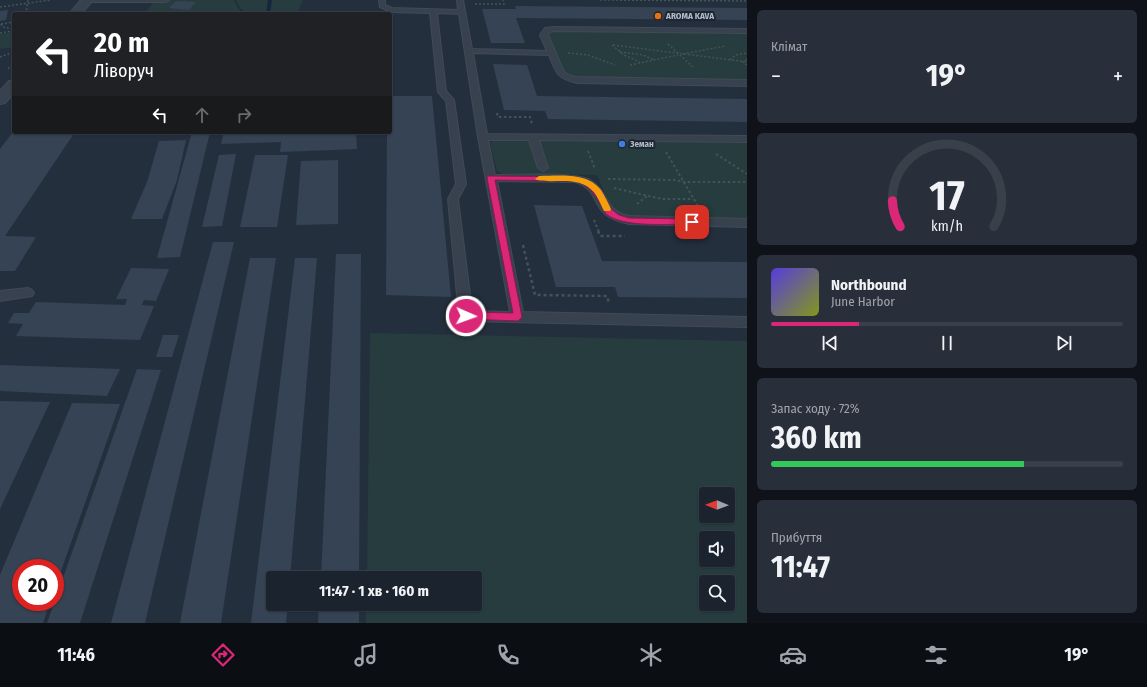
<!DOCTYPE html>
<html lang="uk">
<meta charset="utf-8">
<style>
body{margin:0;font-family:"Fira Sans Condensed",sans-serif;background:#282f3a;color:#f1f3f6;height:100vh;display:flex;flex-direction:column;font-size:15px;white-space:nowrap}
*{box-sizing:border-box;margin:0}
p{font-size:13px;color:#a0a4aa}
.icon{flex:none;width:22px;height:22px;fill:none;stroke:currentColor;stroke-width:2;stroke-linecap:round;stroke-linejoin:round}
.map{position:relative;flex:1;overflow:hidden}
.details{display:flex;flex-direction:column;gap:10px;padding:10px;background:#0f1319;width:400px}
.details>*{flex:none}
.top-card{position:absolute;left:12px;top:12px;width:380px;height:122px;border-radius:4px;box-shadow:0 1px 3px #0004,0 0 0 1px #39404a;background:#202124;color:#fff;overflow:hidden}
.needle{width:26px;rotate:271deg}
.tools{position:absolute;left:699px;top:487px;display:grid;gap:8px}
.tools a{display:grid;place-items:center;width:36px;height:36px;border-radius:4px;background:#1b232e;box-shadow:0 1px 3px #0004,0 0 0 1px #39404a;font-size:20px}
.speed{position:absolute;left:12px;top:559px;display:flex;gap:8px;font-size:20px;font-weight:700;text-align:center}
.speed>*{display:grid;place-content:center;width:52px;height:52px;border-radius:50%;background:#1b232e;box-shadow:0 1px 3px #0004,0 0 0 1px #39404a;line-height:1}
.speed .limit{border:6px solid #d22;background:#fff;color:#111}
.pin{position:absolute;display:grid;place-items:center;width:34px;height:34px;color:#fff;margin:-17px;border-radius:8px;box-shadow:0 2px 6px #0006}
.me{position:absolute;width:44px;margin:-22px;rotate:92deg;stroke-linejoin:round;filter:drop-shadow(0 0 3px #0008)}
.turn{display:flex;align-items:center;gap:14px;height:84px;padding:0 16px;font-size:18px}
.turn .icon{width:52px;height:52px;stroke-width:2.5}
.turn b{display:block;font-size:28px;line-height:34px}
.lanes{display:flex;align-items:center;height:38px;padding:0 16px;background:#0003;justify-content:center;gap:20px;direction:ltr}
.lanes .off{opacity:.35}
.big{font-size:30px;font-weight:700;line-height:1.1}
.details .widget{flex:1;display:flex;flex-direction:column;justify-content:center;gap:6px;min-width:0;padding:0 14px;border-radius:6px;background:#282f3a}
.details .dial{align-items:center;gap:0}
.dial svg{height:104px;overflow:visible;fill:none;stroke:#39404a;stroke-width:7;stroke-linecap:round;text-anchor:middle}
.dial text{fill:#f1f3f6;stroke:none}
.song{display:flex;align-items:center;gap:12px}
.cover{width:48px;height:48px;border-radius:6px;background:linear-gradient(135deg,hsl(250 70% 55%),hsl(70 70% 35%))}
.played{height:4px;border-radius:2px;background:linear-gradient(90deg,#db2777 25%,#39404a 25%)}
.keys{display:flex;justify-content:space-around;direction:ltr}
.heat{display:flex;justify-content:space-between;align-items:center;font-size:22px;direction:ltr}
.charge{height:6px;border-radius:3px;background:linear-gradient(90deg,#34c759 72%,#39404a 0)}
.trip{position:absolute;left:266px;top:571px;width:216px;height:40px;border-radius:4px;background:#1b232e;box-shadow:0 1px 3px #0004,0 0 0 1px #39404a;font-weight:700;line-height:40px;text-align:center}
.tab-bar{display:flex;height:64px;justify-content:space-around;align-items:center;background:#0b0e12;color:#a0a4aa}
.tab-bar .icon{width:28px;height:28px}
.tab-bar .selected{color:#db2777}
.tab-bar b{font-size:18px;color:#f1f3f6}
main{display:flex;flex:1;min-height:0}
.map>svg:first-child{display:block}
</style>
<main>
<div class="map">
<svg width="747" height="623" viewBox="0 0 747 623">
<rect width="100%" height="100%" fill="#242f3e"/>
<!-- green -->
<g fill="#263c3f" fill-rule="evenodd">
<path d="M155,0H234L237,7L243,14H145Z"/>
<path d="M236,0H303L297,14H246L239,6Z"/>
<path d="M559,31L747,33V81L571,77L564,73L549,35L552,32Z"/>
<path d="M14,32V47L0,49V34Z"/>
<path d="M495,140L747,141V220L629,218L612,210L597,175L502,174L497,171L490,143Z"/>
<path d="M370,333L747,341V623H366V604H475V578H367ZM706,494H728V516H706ZM706,538H728V560H706ZM706,582H728V604H706Z"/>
</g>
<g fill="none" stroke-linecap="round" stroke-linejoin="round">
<!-- stream -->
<path fill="#17263c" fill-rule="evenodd" d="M268,0H272L270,14H266Z"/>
</g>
<!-- building -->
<g fill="#364354">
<path d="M176,1L196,2L189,10L169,8Z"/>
<path d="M515,6L747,8V20L516,18L525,43H491L482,9H516Z"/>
<path d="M8,10L6,20L0,21V11Z"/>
<path d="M493,64L527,65L537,96L747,99V122L548,119L545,111L504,110Z"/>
<path d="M390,96H432L451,297L386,295L387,132H390Z"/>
<path d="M13,132H75L5,236L36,237L15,271H0V149Z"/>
<path d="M192,132H210L180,257L157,258Z"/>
<path d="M224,132H356L357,149L280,152L281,142L221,144Z"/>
<path d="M186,140L177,180L162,219H131L147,182L159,141Z"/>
<path d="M236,154L222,226L202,227L219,155Z"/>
<path d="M255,155H288L277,227H240Z"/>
<path d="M338,160V224L296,225L301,161Z"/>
<path d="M534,205L582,206L602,261L747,262V298L618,297L615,287H556Z"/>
<path d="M213,242H234L145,623H111Z"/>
<path d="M336,254H361L359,578H321Z"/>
<path d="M250,258H276L221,623H180Z"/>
<path d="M295,258H317L290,578H273V604H288L286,623H251Z"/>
<path d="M131,268L169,269L156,301L144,300L142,305L154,306L140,340L16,336L23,324L8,323L14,313H29L36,302L125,305L127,299H116Z"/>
<path d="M163,335H179L172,357H156Z"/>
<path d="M0,365L120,369L107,396L0,391Z"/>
<path d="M137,369L161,370L80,623H47Z"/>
<path d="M0,401L50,402L0,509Z"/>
<path d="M72,403L120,404L55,588V568H21V602H50L43,623H0V575Z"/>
<path d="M319,604H359V623H318Z"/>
</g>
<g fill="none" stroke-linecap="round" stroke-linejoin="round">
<defs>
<g id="lane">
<path d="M90,0H169L166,2H93Z"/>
<path d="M379,0H385V5L392,8L458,10L457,0H463L472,49L547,51L540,35L545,28L555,27L747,29V33L555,31L550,32L548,35L564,72L571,76L577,77L747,80V86L577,83C557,78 556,73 549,55L473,53L487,134L747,136V142L539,140L548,168L543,171L538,168L529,140H488L495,175C515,175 576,172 590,180C610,192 603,210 629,216L747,219V227L629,224C620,222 612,220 605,214C592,203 597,189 575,182L497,181L523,312L747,317V327L466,321L461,320L459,316L448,199L456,184L446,101L438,92L430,13L391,12L380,7ZM437,13L459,14L478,137L510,312L472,311L458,199L466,184L454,100L446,91Z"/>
<path d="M28,288L32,290L34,293L32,296L0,301V291Z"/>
</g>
<g id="street">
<path d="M81,0H93L81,14H69Z"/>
<path d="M14,80V93L5,103L0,104V91L9,81Z"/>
</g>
</defs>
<!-- lane casing -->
<use href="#lane" stroke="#414a57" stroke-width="2"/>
<!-- street casing -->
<use href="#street" stroke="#414a57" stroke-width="2"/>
<!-- path-far2 -->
<g stroke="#3f5557" stroke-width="1.5" stroke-dasharray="2 2" stroke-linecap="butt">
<path d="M600,0L747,1"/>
<path d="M475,4H504L503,0"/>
<path d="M0,7L51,0"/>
<path d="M26,14L28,0"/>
<path d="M1,24L2,27L14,29"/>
<path d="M1,24L14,22"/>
<path d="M0,33L13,31"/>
<path d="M668,44L694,68"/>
<path d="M612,45L624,55L640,62"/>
<path d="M613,45L747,62"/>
<path d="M620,52L643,55L654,60"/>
<path d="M568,53L588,55L615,65"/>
<path d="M683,54L725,46"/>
<path d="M0,57L14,52"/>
<path d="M747,59L743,62L747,65"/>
<path d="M730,60L735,55L747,53"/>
<path d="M630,65L678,55"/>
<path d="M8,69L14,63"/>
</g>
<!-- path-far1 -->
<g stroke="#3f5557" stroke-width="2" stroke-dasharray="2.5 2.5" stroke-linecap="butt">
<path d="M497,113L498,117H530L532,124"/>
<path d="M588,151L595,169"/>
<path d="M666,152L698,206"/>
<path d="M716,154L747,174"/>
<path d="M608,179L675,180L684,182H747"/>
<path d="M614,188L662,199H693"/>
<path d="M637,204L647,196"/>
<path d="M594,220L599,232"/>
</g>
<!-- path -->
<g stroke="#3f5557" stroke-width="2.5" stroke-dasharray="3 3" stroke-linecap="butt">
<path d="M598,231L600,236H625"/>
<path d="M523,245L535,295L607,296L609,303"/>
</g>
<!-- lane -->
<use href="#lane" fill="#38414e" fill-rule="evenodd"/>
<!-- street -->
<use href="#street" fill="#38414e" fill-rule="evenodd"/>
</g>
<!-- route -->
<path fill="#db2777" stroke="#8e194d" d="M488,176L576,177L589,181L600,189L611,209L619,215L629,218L692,219L696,222L692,224C670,224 623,228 606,214C604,211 602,206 600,203C594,192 588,185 576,181L495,180L522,317L518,321L466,319L461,316L466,312L513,313L487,178Z"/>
<!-- slow -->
<path fill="#f59e0b" d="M539,176C559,176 587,172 601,190C605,196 608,203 611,209L610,211H604C601,205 598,197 594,192C578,175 556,184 537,180L535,179Z"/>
<!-- markers -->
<circle fill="#e8710a" stroke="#1d2633" stroke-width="1.5" cx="658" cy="16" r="4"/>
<circle fill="#3f7fe0" stroke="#1d2633" stroke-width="1.5" cx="622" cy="144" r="4"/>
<g text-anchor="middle" stroke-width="4" stroke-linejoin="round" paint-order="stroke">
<!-- far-poi labels -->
<g font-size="9" font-weight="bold" fill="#b4bcc9" stroke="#1d2633" text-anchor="start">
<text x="666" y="19">AROMA KAVA</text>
<text x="630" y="147">Земан</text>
</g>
</g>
</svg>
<div class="tools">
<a><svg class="needle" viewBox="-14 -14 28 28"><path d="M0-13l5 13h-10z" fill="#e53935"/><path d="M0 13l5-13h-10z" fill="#a0a4aa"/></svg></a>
<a><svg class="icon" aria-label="sound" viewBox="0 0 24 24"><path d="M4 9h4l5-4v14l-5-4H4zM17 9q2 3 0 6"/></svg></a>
<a><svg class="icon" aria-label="search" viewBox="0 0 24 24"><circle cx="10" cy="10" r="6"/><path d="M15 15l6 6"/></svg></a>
</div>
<div class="speed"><div class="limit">20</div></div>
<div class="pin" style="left:692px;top:222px;background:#d93025"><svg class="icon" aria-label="arrive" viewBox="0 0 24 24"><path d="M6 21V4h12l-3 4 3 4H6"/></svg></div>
<svg class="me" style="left:466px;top:316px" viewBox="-20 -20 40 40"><circle r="17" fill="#db2777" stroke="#fff" stroke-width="3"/><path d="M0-11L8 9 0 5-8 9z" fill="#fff"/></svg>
<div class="trip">11:47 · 1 хв · 160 m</div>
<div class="top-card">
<div class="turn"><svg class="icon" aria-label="left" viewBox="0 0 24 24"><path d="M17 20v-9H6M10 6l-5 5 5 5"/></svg><div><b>20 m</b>Ліворуч</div></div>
<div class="lanes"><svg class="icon" aria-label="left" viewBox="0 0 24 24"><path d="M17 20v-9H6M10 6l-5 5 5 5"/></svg><svg class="icon off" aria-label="ahead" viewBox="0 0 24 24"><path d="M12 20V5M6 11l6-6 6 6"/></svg><svg class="icon off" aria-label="right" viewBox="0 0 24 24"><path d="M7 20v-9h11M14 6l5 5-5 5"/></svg></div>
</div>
</div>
<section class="details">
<div class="widget"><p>Клімат</p>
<div class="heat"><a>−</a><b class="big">19°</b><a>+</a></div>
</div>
<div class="widget dial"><svg viewBox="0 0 100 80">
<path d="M14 69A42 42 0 1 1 86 69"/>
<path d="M14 69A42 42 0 0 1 8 49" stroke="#db2777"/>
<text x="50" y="56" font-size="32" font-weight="700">17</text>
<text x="50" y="72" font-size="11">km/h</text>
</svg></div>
<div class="widget">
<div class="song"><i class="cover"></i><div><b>Northbound</b><p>June Harbor</p></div></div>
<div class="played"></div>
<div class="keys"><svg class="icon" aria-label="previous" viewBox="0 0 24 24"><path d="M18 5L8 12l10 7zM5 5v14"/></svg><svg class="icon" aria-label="pause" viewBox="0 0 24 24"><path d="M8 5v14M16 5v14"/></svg><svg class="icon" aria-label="next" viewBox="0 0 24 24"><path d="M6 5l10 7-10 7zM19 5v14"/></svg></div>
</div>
<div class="widget"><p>Запас ходу · 72%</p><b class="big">360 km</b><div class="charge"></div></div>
<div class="widget"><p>Прибуття</p><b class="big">11:47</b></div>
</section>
</main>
<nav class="tab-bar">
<b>11:46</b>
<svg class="icon selected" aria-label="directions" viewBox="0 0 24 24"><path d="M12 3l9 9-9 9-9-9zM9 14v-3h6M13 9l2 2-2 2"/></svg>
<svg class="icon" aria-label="music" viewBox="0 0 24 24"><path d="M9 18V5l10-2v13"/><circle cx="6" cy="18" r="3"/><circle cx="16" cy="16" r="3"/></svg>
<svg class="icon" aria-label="phone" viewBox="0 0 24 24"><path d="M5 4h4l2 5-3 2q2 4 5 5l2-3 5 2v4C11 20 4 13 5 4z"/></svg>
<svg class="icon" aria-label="climate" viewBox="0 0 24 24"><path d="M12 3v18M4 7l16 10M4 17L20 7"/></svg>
<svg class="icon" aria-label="car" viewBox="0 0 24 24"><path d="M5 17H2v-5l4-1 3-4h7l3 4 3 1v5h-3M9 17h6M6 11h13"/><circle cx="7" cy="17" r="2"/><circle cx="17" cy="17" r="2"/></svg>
<svg class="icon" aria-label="filters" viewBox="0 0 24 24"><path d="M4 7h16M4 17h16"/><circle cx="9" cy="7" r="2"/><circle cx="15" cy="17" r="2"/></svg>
<b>19°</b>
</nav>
